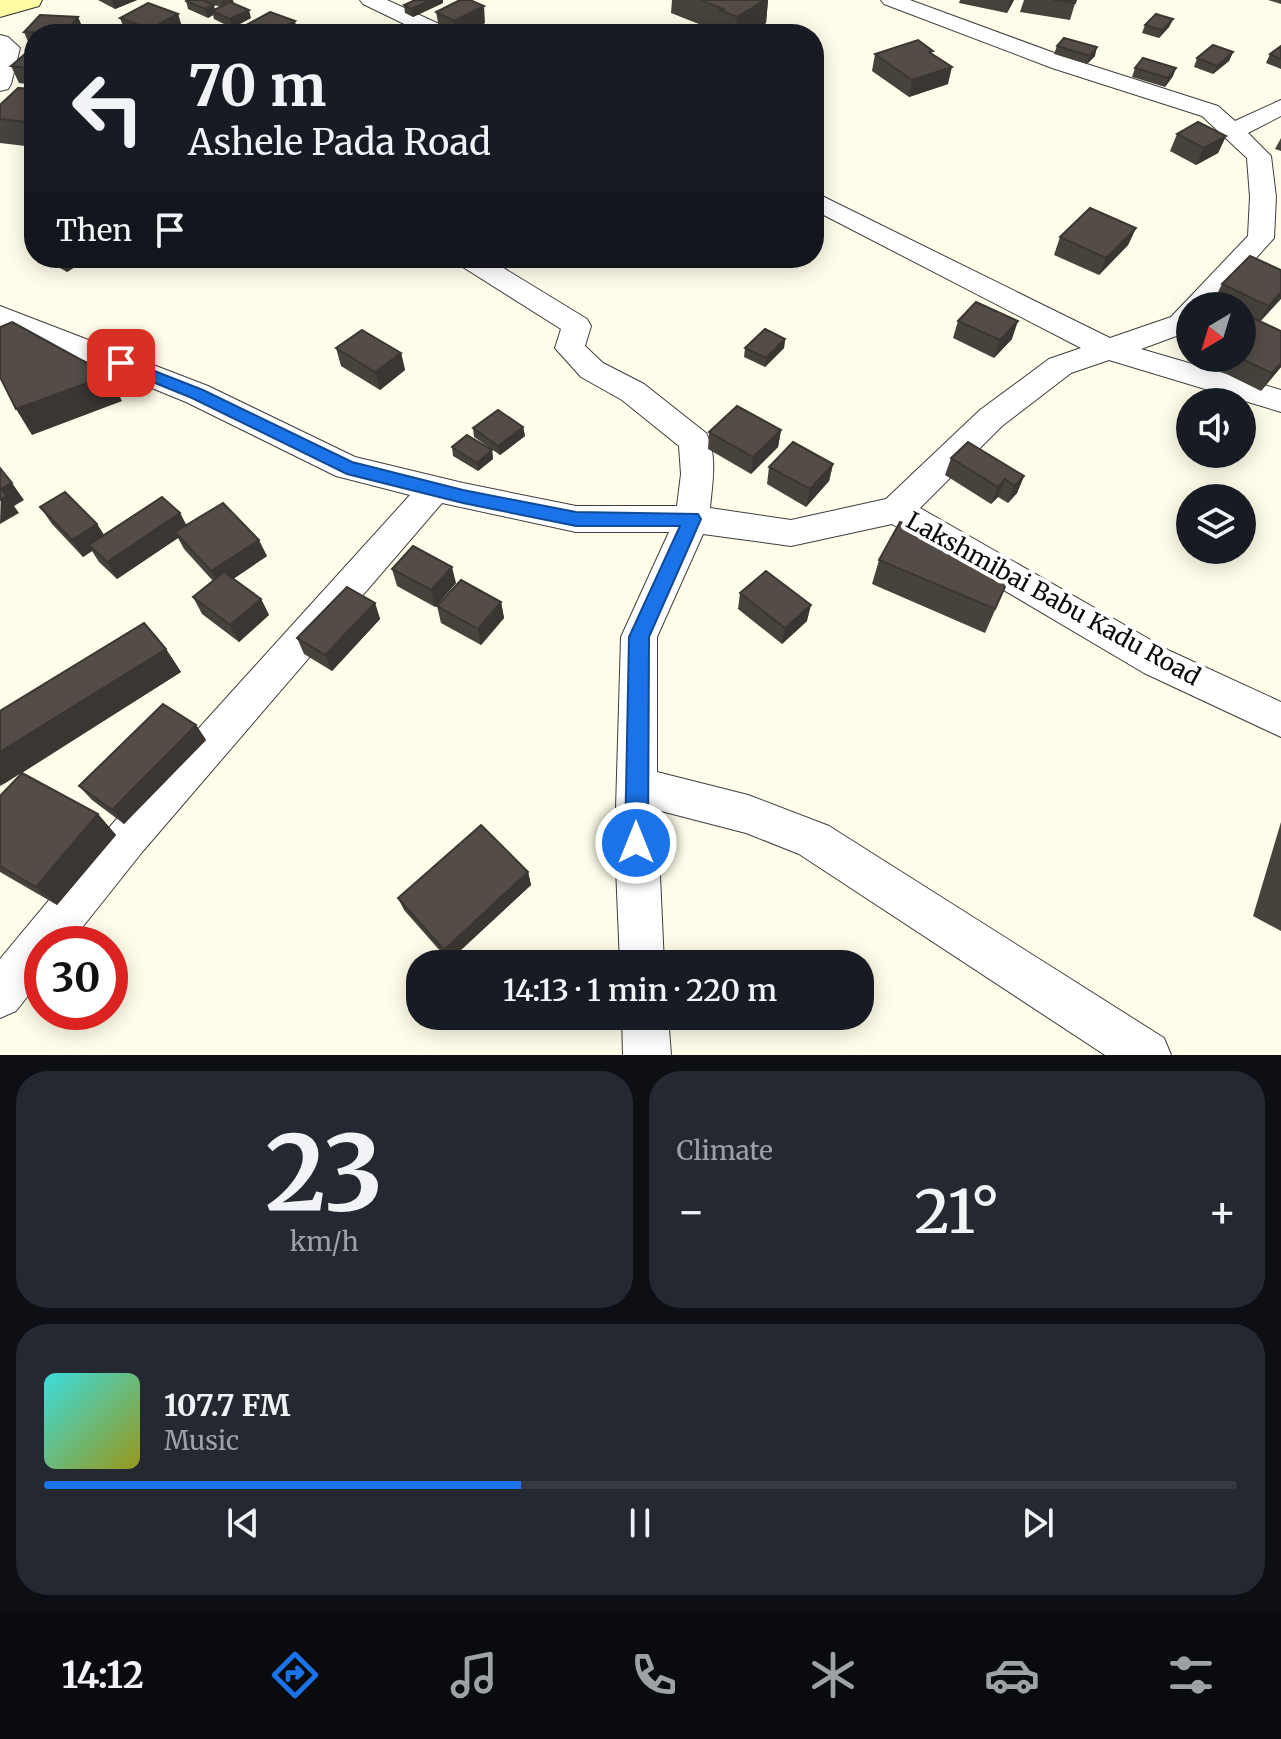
<!DOCTYPE html>
<meta charset="utf-8">
<style>
body{margin:0;font-family:Merriweather,serif;background:#242831;color:#f1f3f6;height:100vh;display:flex;flex-direction:column;font-size:30px;white-space:nowrap}
*{box-sizing:border-box;margin:0}
p{font-size:26px;color:#9ea1a6}
.icon{flex:none;width:44px;height:44px;fill:none;stroke:currentColor;stroke-width:2;stroke-linecap:round;stroke-linejoin:round}
.map{position:relative;height:1055px;overflow:hidden}
.sheet{display:flex;flex-direction:column;gap:16px;padding:16px;background:#0d0f14;flex:1}
.sheet>*{flex:none}
.guide{position:absolute;left:24px;top:24px;width:800px;height:244px;border-radius:32px;box-shadow:0 4px 20px #0003;background:#171b24;color:#f1f3f6;overflow:hidden}
.needle{width:52px;rotate:218deg}
.buttons{position:absolute;left:1176px;top:292px;display:grid;gap:16px}
.buttons a{display:grid;place-items:center;width:80px;height:80px;border-radius:50%;background:#171b24;box-shadow:0 4px 20px #0003;font-size:40px}
.speed{position:absolute;left:24px;top:926px;display:flex;gap:16px;font-size:40px;font-weight:700;text-align:center}
.speed>*{display:grid;place-content:center;width:104px;height:104px;border-radius:50%;background:#171b24;box-shadow:0 4px 20px #0003;line-height:1}
.speed .limit{border:12px solid #d22;background:#fff;color:#111}
.pin{position:absolute;display:grid;place-items:center;width:68px;height:68px;color:#fff;margin:-34px;border-radius:16px;box-shadow:0 4px 12px #0006}
.me{position:absolute;width:88px;margin:-44px;rotate:0deg;stroke-linejoin:round;filter:drop-shadow(0 0 6px #0008)}
.turn{display:flex;align-items:center;gap:28px;height:168px;padding:0 32px;font-size:36px}
.turn .icon{width:104px;height:104px;stroke-width:2.5}
.turn b{display:block;font-size:56px;line-height:68px}
.then{display:flex;align-items:center;height:76px;padding:0 32px;background:#0003;gap:16px;font-size:30px}
.big{font-size:60px;font-weight:600;line-height:1.1}
.sheet .card{flex:1;display:flex;flex-direction:column;justify-content:center;gap:12px;min-width:0;padding:0 28px;border-radius:32px;background:#242831}
.sheet .dial{align-items:center;gap:0}
.dial b{font-size:104px;line-height:1}
.song{display:flex;align-items:center;gap:24px}
.cover{width:96px;height:96px;border-radius:12px;background:linear-gradient(135deg,hsl(180 70% 55%),hsl(60 70% 35%))}
.played{height:8px;border-radius:4px;background:linear-gradient(90deg,#1a73e8 40%,#363941 40%)}
.keys{display:flex;justify-content:space-around;direction:ltr}
.heat{display:flex;justify-content:space-between;align-items:center;font-size:44px;direction:ltr}
.sheet .tiles{flex:1;display:grid;gap:16px;grid-template-columns:1fr 1fr}
.card:last-child{grid-column:span 2}
.trip{position:absolute;left:406px;top:950px;width:468px;height:80px;border-radius:32px;background:#171b24;box-shadow:0 4px 20px #0003;font-weight:600;line-height:80px;text-align:center}
.tab-bar{display:flex;height:128px;justify-content:space-around;align-items:center;background:#090b0e;color:#9ea1a6}
.tab-bar .icon{width:56px;height:56px}
.tab-bar .selected{color:#1a73e8}
.tab-bar b{font-size:36px;color:#f1f3f6}
.map>svg:first-child{display:block}
</style>
<div class="map">
<svg width="1281" height="1055" viewBox="0 0 1281 1055">
<rect width="100%" height="100%" fill="#fffde9"/>
<g fill="none" stroke-linecap="round" stroke-linejoin="round">
<defs>
<g id="street">
<path d="M360,0H387L450,29L453,34H425L363,4Z"/>
<path d="M881,0H910L1068,58L1218,106L1235,121L1281,100V116L1248,133L1271,156L1276,197L1274,238L1213,306H1190V331L1141,349L1281,390V412L1109,360L1071,373L1002,426L920,508L1170,651L1281,702V737L1144,673L892,524L791,546L703,534L657,637V772L748,795L829,826L1164,1038L1171,1055H1105L799,854L746,833L657,810L664,964H620L615,843L621,637L669,532H576L442,503L143,851L69,944H42V978L16,1011L0,1018V959L113,823L410,495L336,476L186,402L0,326V306L208,386L355,457L463,483L576,506H677L681,474L679,446L622,400L581,377L555,348L561,329L458,264L454,258H487L587,319L591,326L585,346L603,363L644,384L706,433C718,454 712,485 710,508L791,520L886,499L980,410L1049,359L1081,348L814,210V192L1110,338L1171,317L1248,236L1250,197L1247,158L1202,116L1052,68L884,4Z"/>
<path d="M0,35L8,37L20,48L11,84L8,89L0,91Z"/>
<path d="M622,1016H668L671,1055H623Z"/>
</g>
<path id="secondary" d="M0,0H42L39,6L0,17Z"/>
</defs>
<!-- street casing -->
<use href="#street" stroke="#3e3e3e" stroke-width="2"/>
<!-- secondary casing -->
<use href="#secondary" stroke="#2d2d2d" stroke-width="2"/>
<!-- street -->
<use href="#street" fill="#fff" fill-rule="evenodd"/>
<!-- secondary -->
<use href="#secondary" fill="#fffda4" fill-rule="evenodd"/>
</g>
<!-- wall -->
<g fill="#48423d">
<path d="M98,0H137L115,9Z"/>
<path d="M203,0H233V3L251,18L232,28L214,19L213,15L208,18L188,9L186,1L215,9L220,7Z"/>
<path d="M672,0H768L766,23L748,34H719V32L671,13Z"/>
<path d="M960,0H1014L1007,13L959,3Z"/>
<path d="M1024,0H1076L1070,20L1020,12Z"/>
<path d="M1268,0H1281V4Z"/>
<path d="M443,3L413,17L405,13L404,5Z"/>
<path d="M436,12L485,23L463,34H450L439,28Z"/>
<path d="M178,14L183,31L177,34H126L120,18Z"/>
<path d="M78,17L85,34H34V85L19,83L11,66L31,49L24,32Z"/>
<path d="M1173,19L1169,27L1159,38L1142,33L1145,25Z"/>
<path d="M1057,46L1095,56L1087,64L1054,54Z"/>
<path d="M1281,46V69L1266,63L1270,54Z"/>
<path d="M1233,52L1229,61L1213,74L1194,67L1197,58Z"/>
<path d="M875,54L948,84L909,97L872,71Z"/>
<path d="M1135,68L1173,76L1165,87L1132,77Z"/>
<path d="M34,89V147L0,143V105Z"/>
<path d="M1177,134L1226,136L1218,153L1196,165L1170,151Z"/>
<path d="M1281,138V151L1275,149Z"/>
<path d="M34,211V225L32,224L27,215Z"/>
<path d="M1136,228L1128,245L1099,275L1054,255L1060,237Z"/>
<path d="M42,258H85L86,260L67,272Z"/>
<path d="M271,258H301L288,267Z"/>
<path d="M1222,284L1281,292L1260,322L1281,367L1261,391L1194,358H1242V306H1221L1213,302Z"/>
<path d="M958,321L1012,339L994,358L953,338Z"/>
<path d="M785,339L784,348L765,367L744,357L745,348Z"/>
<path d="M336,348L401,353L405,370L380,390L341,366Z"/>
<path d="M523,427L525,436L500,455L474,437L473,428Z"/>
<path d="M781,430L778,447L751,474L708,449L709,432Z"/>
<path d="M452,447L492,450L493,459L478,471L453,456Z"/>
<path d="M951,458L1024,476L1017,493L1008,503L998,497L991,504L945,475Z"/>
<path d="M833,464L829,481L806,507L767,484L769,467Z"/>
<path d="M40,507L97,524L104,535L180,513L186,525L267,556L233,579L261,599L269,615L239,642L202,614L193,597L213,581L184,549L178,538L117,579L99,562L92,551L83,557L52,524Z"/>
<path d="M879,560L1013,569L985,633L872,584Z"/>
<path d="M392,569L456,583L435,607L397,586Z"/>
<path d="M740,593L807,621L782,644L738,609Z"/>
<path d="M501,602L504,618L481,645L441,623L437,606Z"/>
<path d="M375,603L380,619L332,671L304,654L297,638Z"/>
<path d="M166,649L181,672L22,773L98,814L116,835L57,905L0,872V796L21,773L1,786Z"/>
<path d="M196,725L206,740L124,824L92,800L79,786Z"/>
<path d="M1281,822V931L1253,916Z"/>
<path d="M528,872L531,885L449,961L404,910L398,898Z"/>
</g>
<!-- shaded-wall -->
<g fill="#3b3632">
<path d="M112,0H137L115,9Z"/>
<path d="M233,0L234,4L224,9L222,1Z"/>
<path d="M431,0H443V3L413,17L411,9Z"/>
<path d="M765,0H768L766,23L748,34H736L737,17Z"/>
<path d="M1010,0H1014L1007,13Z"/>
<path d="M214,5L216,13L212,11L213,15L208,18L205,9Z"/>
<path d="M484,6L485,23L463,34H456L454,21Z"/>
<path d="M249,10L251,18L232,28L230,19Z"/>
<path d="M178,14L183,31L177,34H152L150,29Z"/>
<path d="M78,17L85,34H64Z"/>
<path d="M1173,19L1169,27L1159,38L1162,30Z"/>
<path d="M295,21L298,34H271Z"/>
<path d="M1097,47L1095,56L1087,64L1090,56Z"/>
<path d="M1233,52L1229,61L1213,74L1217,66Z"/>
<path d="M952,67L948,84L909,97L912,80Z"/>
<path d="M1176,68L1173,76L1165,87L1168,78Z"/>
<path d="M1226,136L1218,153L1196,165L1204,148Z"/>
<path d="M1136,228L1128,245L1099,275L1106,258Z"/>
<path d="M71,258H85L86,260L67,272L62,263Z"/>
<path d="M285,258H301L288,267Z"/>
<path d="M1281,292V299L1258,324L1268,306Z"/>
<path d="M1018,321L1012,339L994,358L1000,340Z"/>
<path d="M785,339L784,348L765,367L766,358Z"/>
<path d="M401,353L405,370L380,390L375,372Z"/>
<path d="M1281,363V367L1261,391L1272,373Z"/>
<path d="M109,375L122,401L32,435L16,409Z"/>
<path d="M523,427L525,436L500,455L498,446Z"/>
<path d="M781,430L778,447L751,474L753,457Z"/>
<path d="M492,450L493,459L478,471L477,463Z"/>
<path d="M833,464L829,481L806,507L810,489Z"/>
<path d="M1024,476L1017,493L1008,503L1014,486Z"/>
<path d="M1005,479L998,497L991,504L998,487Z"/>
<path d="M12,483L24,500L14,506L19,513L0,524L1,489Z"/>
<path d="M180,513L189,530L175,532L178,538L117,579L107,562Z"/>
<path d="M97,524L108,541L89,545L92,551L83,557L72,540Z"/>
<path d="M259,540L267,556L220,588L211,571Z"/>
<path d="M452,567L456,583L435,607L431,590Z"/>
<path d="M261,599L269,615L239,642L230,625Z"/>
<path d="M501,602L504,618L481,645L478,629Z"/>
<path d="M375,603L380,619L332,671L325,655Z"/>
<path d="M811,605L807,621L782,644L785,628Z"/>
<path d="M166,649L181,672L0,786V752Z"/>
<path d="M196,725L206,740L124,824L112,810Z"/>
<path d="M98,814L116,835L57,905L36,887Z"/>
<path d="M528,872L531,885L449,961L444,950Z"/>
</g>
<!-- building -->
<g fill="#544d47" stroke="#3b3632" stroke-width="2">
<path d="M187,0H202L214,5L205,9L186,1Z"/>
<path d="M415,0H431L411,9L404,5Z"/>
<path d="M460,0H470L484,6L454,21L436,12Z"/>
<path d="M700,0H765L737,17L720,10L723,9Z"/>
<path d="M1053,0H1076L1075,3Z"/>
<path d="M230,2L249,10L230,19L212,11Z"/>
<path d="M148,3L178,14L150,29L120,18Z"/>
<path d="M270,12L295,21L271,34H230Z"/>
<path d="M1156,14L1173,19L1162,30L1145,25Z"/>
<path d="M40,15L78,17L64,34L24,32Z"/>
<path d="M591,28L603,34H580Z"/>
<path d="M524,31L530,34H517Z"/>
<path d="M1064,38L1097,47L1090,56L1057,46Z"/>
<path d="M918,40L933,51L929,52L952,67L912,80L875,54Z"/>
<path d="M1213,45L1233,52L1217,66L1197,58Z"/>
<path d="M1281,46V59L1270,54Z"/>
<path d="M32,48L34,49V69L11,66Z"/>
<path d="M1143,58L1176,68L1168,78L1135,68Z"/>
<path d="M18,88L34,89V123L0,119V105Z"/>
<path d="M1198,122L1226,136L1204,148L1177,134Z"/>
<path d="M1090,208L1136,228L1106,258L1060,237Z"/>
<path d="M34,211V218L27,215Z"/>
<path d="M1250,256L1281,270V292L1268,306L1222,284Z"/>
<path d="M53,258H71L62,263Z"/>
<path d="M976,302L1018,321L1000,340L958,321Z"/>
<path d="M1242,313L1281,331V363L1272,373L1240,358H1242Z"/>
<path d="M12,322L109,375L16,409L0,377V327Z"/>
<path d="M765,329L785,339L766,358L745,348Z"/>
<path d="M362,330L401,353L375,372L336,348Z"/>
<path d="M737,406L781,430L753,457L709,432Z"/>
<path d="M498,410L523,427L498,446L473,428Z"/>
<path d="M467,435L492,450L477,463L452,447Z"/>
<path d="M793,442L833,464L810,489L769,467Z"/>
<path d="M968,442L1024,476L1014,486L1005,479L998,487L951,458Z"/>
<path d="M0,468L12,483L1,489L7,496L0,500Z"/>
<path d="M65,492L97,524L72,540L40,507Z"/>
<path d="M162,497L180,513L107,562L89,545Z"/>
<path d="M223,503L259,540L211,571L175,532Z"/>
<path d="M900,522L1013,569L995,609L879,560Z"/>
<path d="M413,546L452,567L431,590L392,569Z"/>
<path d="M766,571L811,605L785,628L740,593Z"/>
<path d="M224,572L261,599L230,625L193,597Z"/>
<path d="M461,580L501,602L478,629L437,606Z"/>
<path d="M347,587L375,603L325,655L297,638Z"/>
<path d="M144,623L166,649L0,752V711Z"/>
<path d="M163,704L196,725L112,810L79,786Z"/>
<path d="M22,773L98,814L36,887L0,866V796Z"/>
<path d="M481,825L528,872L444,950L398,898Z"/>
</g>
<!-- route -->
<path fill="#1a73e8" stroke="#114b97" stroke-width="2" d="M121,358L203,390L352,462L463,490L576,512L698,514L701,519L649,637L648,843L644,851L636,854L628,851L625,843L629,637L680,526H576L463,503L347,474L192,398L116,367V359Z"/>
<g text-anchor="middle" stroke-width="8" stroke-linejoin="round" paint-order="stroke">
<!-- street labels -->
<g font-size="24" fill="#0b0b0b" stroke="#fff">
<text transform="translate(1053 599) rotate(29)" y="8">Lakshmibai Babu Kadu Road</text>
</g>
</g>
</svg>
<div class="buttons">
<a><svg class="needle" viewBox="-14 -14 28 28"><path d="M0-13l5 13h-10z" fill="#e53935"/><path d="M0 13l5-13h-10z" fill="#9ea1a6"/></svg></a>
<a><svg class="icon" aria-label="sound" viewBox="0 0 24 24"><path d="M4 9h4l5-4v14l-5-4H4zM17 9q2 3 0 6"/></svg></a>
<a><svg class="icon" aria-label="layers" viewBox="0 0 24 24"><path d="M12 4l9 5-9 5-9-5zM3 14l9 5 9-5"/></svg></a>
</div>
<div class="speed"><div class="limit">30</div></div>
<div class="pin" style="left:121px;top:363px;background:#d93025"><svg class="icon" aria-label="arrive" viewBox="0 0 24 24"><path d="M6 21V4h12l-3 4 3 4H6"/></svg></div>
<svg class="me" style="left:636px;top:843px" viewBox="-20 -20 40 40"><circle r="17" fill="#1a73e8" stroke="#fff" stroke-width="3"/><path d="M0-11L8 9 0 5-8 9z" fill="#fff"/></svg>
<div class="trip">14:13 · 1 min · 220 m</div>
<div class="guide">
<div class="turn"><svg class="icon" aria-label="left" viewBox="0 0 24 24"><path d="M17 20v-9H6M10 6l-5 5 5 5"/></svg><div><b>70 m</b>Ashele Pada Road</div></div>
<div class="then">Then<svg class="icon" aria-label="arrive" viewBox="0 0 24 24"><path d="M6 21V4h12l-3 4 3 4H6"/></svg></div>
</div>
</div>
<section class="sheet">
<div class="tiles">
<div class="card dial"><b>23</b><p>km/h</p></div>
<div class="card"><p>Climate</p>
<div class="heat"><a>−</a><b class="big">21°</b><a>+</a></div>
</div>
<div class="card">
<div class="song"><i class="cover"></i><div><b>107.7 FM</b><p>Music</p></div></div>
<div class="played"></div>
<div class="keys"><svg class="icon" aria-label="previous" viewBox="0 0 24 24"><path d="M18 5L8 12l10 7zM5 5v14"/></svg><svg class="icon" aria-label="pause" viewBox="0 0 24 24"><path d="M8 5v14M16 5v14"/></svg><svg class="icon" aria-label="next" viewBox="0 0 24 24"><path d="M6 5l10 7-10 7zM19 5v14"/></svg></div>
</div>
</div>
</section>
<nav class="tab-bar">
<b>14:12</b>
<svg class="icon selected" aria-label="directions" viewBox="0 0 24 24"><path d="M12 3l9 9-9 9-9-9zM9 14v-3h6M13 9l2 2-2 2"/></svg>
<svg class="icon" aria-label="music" viewBox="0 0 24 24"><path d="M9 18V5l10-2v13"/><circle cx="6" cy="18" r="3"/><circle cx="16" cy="16" r="3"/></svg>
<svg class="icon" aria-label="phone" viewBox="0 0 24 24"><path d="M5 4h4l2 5-3 2q2 4 5 5l2-3 5 2v4C11 20 4 13 5 4z"/></svg>
<svg class="icon" aria-label="climate" viewBox="0 0 24 24"><path d="M12 3v18M4 7l16 10M4 17L20 7"/></svg>
<svg class="icon" aria-label="car" viewBox="0 0 24 24"><path d="M5 17H2v-5l4-1 3-4h7l3 4 3 1v5h-3M9 17h6M6 11h13"/><circle cx="7" cy="17" r="2"/><circle cx="17" cy="17" r="2"/></svg>
<svg class="icon" aria-label="filters" viewBox="0 0 24 24"><path d="M4 7h16M4 17h16"/><circle cx="9" cy="7" r="2"/><circle cx="15" cy="17" r="2"/></svg>
</nav>
